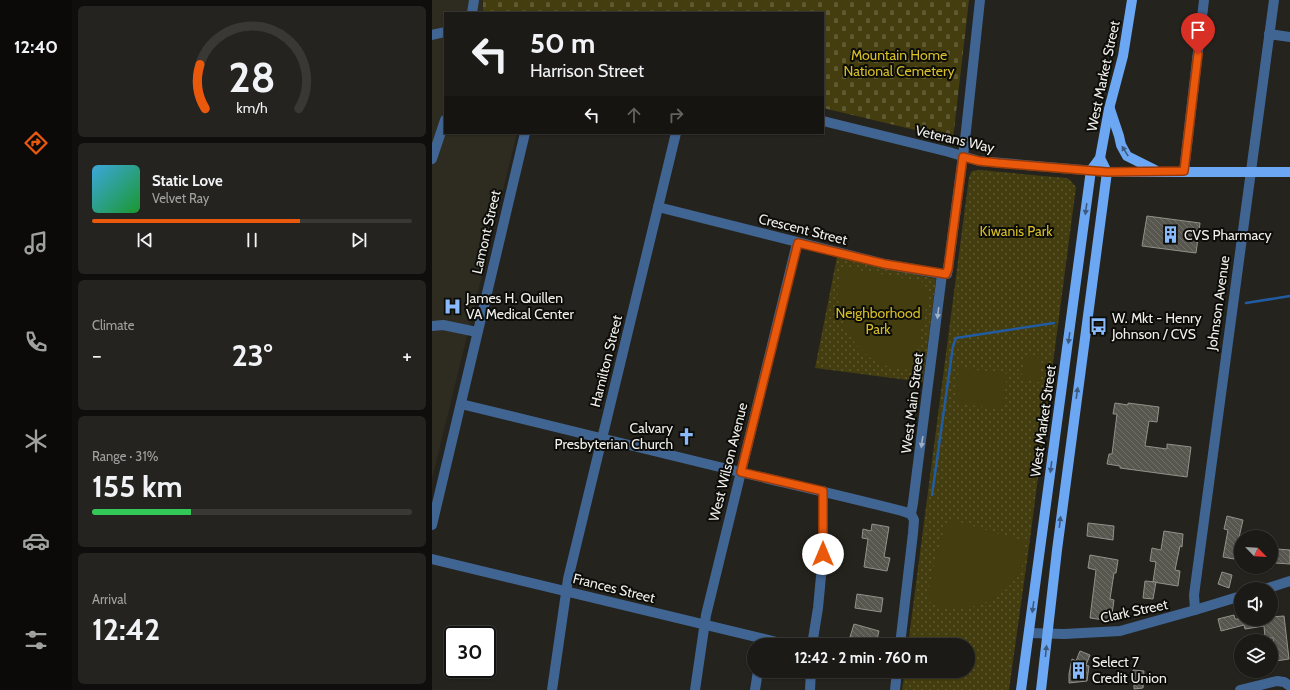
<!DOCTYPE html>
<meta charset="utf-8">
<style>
body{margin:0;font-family:Cabin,sans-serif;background:#24231f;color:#f1f3f6;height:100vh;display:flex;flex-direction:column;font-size:15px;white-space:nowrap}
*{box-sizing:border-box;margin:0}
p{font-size:13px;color:#a0a1a1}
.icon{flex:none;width:22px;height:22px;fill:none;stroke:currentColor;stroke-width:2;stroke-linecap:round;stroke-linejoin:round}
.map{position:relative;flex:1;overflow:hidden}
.side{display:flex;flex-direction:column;gap:6px;padding:6px;background:#0f0e0c;width:360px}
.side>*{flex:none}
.guide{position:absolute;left:12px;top:12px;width:380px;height:122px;border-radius:0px;box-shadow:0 1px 3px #0004,0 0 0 1px #393835;background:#1b1a16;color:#f1f3f6;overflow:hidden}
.needle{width:26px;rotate:115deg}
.tools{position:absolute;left:802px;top:530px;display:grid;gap:8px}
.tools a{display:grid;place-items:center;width:44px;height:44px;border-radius:50%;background:#1b1a16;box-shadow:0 1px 3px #0004,0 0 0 1px #393835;font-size:20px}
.speed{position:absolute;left:12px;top:626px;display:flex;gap:8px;font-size:20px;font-weight:700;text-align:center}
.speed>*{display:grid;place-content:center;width:52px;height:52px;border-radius:50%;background:#1b1a16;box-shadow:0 1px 3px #0004,0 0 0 1px #393835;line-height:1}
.speed .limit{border:2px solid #111;border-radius:6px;background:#fff;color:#111}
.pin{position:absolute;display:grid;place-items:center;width:34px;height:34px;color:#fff;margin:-41px -17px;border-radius:50% 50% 50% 0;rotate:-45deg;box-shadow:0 0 4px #0007}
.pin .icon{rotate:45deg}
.me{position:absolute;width:44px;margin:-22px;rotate:0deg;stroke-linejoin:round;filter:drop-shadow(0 0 3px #0008)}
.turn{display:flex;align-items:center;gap:14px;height:84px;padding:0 20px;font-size:18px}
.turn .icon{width:52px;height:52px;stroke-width:2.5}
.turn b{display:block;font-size:28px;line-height:34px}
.lanes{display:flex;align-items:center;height:38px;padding:0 20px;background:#0003;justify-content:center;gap:20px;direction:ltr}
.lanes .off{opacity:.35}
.big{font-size:30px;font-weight:700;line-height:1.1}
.side .tile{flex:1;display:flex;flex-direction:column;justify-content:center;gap:6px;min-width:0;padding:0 14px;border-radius:6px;background:#24231f}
.side .dial{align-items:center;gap:0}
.dial svg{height:104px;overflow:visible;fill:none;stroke:#393835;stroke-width:7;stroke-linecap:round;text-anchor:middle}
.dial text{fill:#f1f3f6;stroke:none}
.song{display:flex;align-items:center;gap:12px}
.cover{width:48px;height:48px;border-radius:6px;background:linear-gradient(135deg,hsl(200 70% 55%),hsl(130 70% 35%))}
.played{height:4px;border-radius:2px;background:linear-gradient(90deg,#ea580c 65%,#393835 65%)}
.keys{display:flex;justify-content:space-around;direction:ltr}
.heat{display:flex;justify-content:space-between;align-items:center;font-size:22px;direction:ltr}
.charge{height:6px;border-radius:3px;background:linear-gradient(90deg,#34c759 31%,#393835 0)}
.trip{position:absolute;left:315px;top:638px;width:228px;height:40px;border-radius:20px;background:#1b1a16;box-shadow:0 1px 3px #0004,0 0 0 1px #393835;font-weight:700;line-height:40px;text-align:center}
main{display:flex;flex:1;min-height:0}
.tabs{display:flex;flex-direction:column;width:72px;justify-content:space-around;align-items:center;background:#0b0a09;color:#a0a1a1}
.tabs .icon{width:28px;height:28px}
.tabs .on{color:#ea580c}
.tabs b{font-size:18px;color:#f1f3f6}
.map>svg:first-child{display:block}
</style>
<main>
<nav class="tabs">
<b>12:40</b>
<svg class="icon on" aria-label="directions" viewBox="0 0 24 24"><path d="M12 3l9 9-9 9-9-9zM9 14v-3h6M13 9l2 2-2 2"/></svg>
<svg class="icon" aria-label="music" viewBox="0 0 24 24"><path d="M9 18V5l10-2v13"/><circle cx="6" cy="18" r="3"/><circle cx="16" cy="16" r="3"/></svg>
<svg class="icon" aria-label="phone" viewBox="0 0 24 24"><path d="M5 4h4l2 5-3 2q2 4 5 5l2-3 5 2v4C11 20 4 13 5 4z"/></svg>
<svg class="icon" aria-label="climate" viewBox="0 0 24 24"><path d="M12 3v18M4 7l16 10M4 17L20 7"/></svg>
<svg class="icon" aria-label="car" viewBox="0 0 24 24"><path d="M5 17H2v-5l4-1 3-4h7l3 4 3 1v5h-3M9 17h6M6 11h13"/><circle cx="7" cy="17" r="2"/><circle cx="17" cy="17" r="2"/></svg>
<svg class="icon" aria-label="filters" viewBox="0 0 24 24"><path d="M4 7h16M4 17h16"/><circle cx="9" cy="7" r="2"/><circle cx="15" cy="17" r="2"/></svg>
</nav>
<section class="side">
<div class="tile dial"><svg viewBox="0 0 100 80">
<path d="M14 69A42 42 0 1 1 86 69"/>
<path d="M14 69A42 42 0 0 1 10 35" stroke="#ea580c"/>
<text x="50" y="56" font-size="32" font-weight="700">28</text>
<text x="50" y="72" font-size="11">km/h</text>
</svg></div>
<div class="tile">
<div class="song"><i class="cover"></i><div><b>Static Love</b><p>Velvet Ray</p></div></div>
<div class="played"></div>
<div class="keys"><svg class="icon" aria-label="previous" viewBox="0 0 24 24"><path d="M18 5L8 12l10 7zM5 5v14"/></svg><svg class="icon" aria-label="pause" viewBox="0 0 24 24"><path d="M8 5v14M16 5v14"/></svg><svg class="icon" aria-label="next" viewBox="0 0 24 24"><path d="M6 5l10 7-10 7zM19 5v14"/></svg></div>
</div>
<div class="tile"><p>Climate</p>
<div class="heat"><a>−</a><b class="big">23°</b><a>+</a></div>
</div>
<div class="tile"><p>Range · 31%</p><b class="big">155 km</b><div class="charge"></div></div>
<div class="tile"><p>Arrival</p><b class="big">12:42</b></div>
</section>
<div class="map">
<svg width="858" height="690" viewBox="0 0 858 690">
<defs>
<pattern id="grass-dots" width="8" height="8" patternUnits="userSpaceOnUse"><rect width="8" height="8" fill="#443d0f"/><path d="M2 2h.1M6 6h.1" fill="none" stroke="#5f5932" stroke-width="1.8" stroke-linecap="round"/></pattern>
<pattern id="cemetery-stones" width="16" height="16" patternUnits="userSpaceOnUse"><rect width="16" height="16" fill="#443d0f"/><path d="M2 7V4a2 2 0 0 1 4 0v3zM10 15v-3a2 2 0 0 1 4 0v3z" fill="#5f5932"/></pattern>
<pattern id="building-back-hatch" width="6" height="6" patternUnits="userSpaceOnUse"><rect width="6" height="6" fill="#57564f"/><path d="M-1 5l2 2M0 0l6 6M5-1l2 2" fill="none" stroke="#6f6f68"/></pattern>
</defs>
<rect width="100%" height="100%" fill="#24231d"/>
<!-- built -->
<path fill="#2e2c20" d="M0,0H51L50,3L56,13H13V133H85L0,479Z"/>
<!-- grass -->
<g fill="url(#grass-dots)">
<path d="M548,170L633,178L637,179L644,187L598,539L577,690H470L473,671H536V645H476L537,177L540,171Z"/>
<path d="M405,257L504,279L491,382L383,368Z"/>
</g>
<!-- cemetery -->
<path fill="url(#cemetery-stones)" d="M51,0H537L521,139L391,108V13H51Z"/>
<!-- garden -->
<g fill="#443d0f">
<path d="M410,267L491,282L497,293L481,370C469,369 458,368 447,363C422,351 405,319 406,292C406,284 408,275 410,267Z"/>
<path d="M593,356L610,358L607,382L589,380Z"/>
<path d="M527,368L575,374L571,409L523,403Z"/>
<path d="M521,520L593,542C592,549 593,559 590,566C580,592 553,607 527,609C520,609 511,609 505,607C502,605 498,602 495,600L503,560L514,523Z"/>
</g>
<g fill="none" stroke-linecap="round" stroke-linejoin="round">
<!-- stream -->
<g stroke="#215ba1" stroke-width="2.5">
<path d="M814,303L858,296"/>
<path d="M500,495L521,346L524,338L622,323"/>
</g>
</g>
<!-- building -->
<g fill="url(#building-back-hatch)" stroke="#92918a">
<path d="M715,216L768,223L764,253L710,246Z"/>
<path d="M683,403L696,405V403L727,407L725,422L717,421L713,446L735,449V444L759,447L755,477L688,468V466L675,464L677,454H680L685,414H681Z"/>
<path d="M795,516L811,520L806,542L809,543V557L802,556V559L791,557L796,530L792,529Z"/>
<path d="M656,523L682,526L681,540L655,536Z"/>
<path d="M440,524L457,527L452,557L458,558L455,571L432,567L436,539L430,538L431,529L439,531Z"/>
<path d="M732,531L751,534L750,547L748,546L743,570L748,571L746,586L721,582L724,562L718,561L720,548L729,550Z"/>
<path d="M845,549L858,550V564L843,563Z"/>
<path d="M658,555L686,560L684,573H682L678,599L682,600L679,621L658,618L664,570L656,568Z"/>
<path d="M790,572L800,575L797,588L786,584Z"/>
<path d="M713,581L724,582L721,599L711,598Z"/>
<path d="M425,594L451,598L449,612L423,608Z"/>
<path d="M802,615L803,619H839V617L852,616L857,659L844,661L841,638H833L832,626L813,629L812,625L789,631L786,619Z"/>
<path d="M422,624L447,631L444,644L418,637Z"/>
<path d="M648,651L658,655L654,665L657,666L655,681L637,683V674L640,659L644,661Z"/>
<path d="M701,670L712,671L711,688L702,689V682L700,681Z"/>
</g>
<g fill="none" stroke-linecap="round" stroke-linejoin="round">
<!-- minor -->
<g stroke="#416593" stroke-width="10">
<path d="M40,13L42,0"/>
<path d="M837,34L858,37"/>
<path d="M0,35L13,32"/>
<path d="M391,121L517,152L547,161L675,172"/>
<path d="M0,159L13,120"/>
<path d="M752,171L772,0"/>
<path d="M226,207L453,264L510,274"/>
<path d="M510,274H515L516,269L533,140L548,0"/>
<path d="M0,326L11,325L45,332"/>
<path d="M29,404C122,426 215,450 308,472C362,485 416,497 470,511L479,514"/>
<path d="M0,525L93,133"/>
<path d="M0,559L357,645"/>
<path d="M833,589L858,581"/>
<path d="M763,610L762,595L842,0"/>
<path d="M597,633L632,634L688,631L763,610L809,596"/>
<path d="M380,645L386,608L391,555V491"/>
<path d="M468,645L481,533L482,520L479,514L481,503L510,274"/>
<path d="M120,690L136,579L244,133"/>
<path d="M263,690L274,615L365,243"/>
<path d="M323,690L326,671"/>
<path d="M378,690L379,671"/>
<path d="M463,690L465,671"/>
<path d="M808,690L845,681L852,682L858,686"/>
</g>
<!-- major -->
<g stroke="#6ca7f4" stroke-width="10">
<path d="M678,109L687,136L689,145L695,156L723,170"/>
<path d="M675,172H858"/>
<path d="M589,690L659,170L668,158L677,109L691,56L700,0"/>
<path d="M609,690L625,550L675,172L668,158"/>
</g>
</g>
<!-- one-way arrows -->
<defs><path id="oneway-solid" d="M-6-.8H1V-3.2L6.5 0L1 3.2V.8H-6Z"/></defs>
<g fill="#3c5a7e">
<use href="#oneway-solid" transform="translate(693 151) rotate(-122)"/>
<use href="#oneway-solid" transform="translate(654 209) rotate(98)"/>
<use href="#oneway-solid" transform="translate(637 338) rotate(98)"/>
<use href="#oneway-solid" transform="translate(645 393) rotate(-82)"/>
<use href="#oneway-solid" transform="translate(619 467) rotate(97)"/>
<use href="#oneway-solid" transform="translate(628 522) rotate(-83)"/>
<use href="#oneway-solid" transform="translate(601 607) rotate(98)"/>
<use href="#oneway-solid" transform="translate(614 651) rotate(-84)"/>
</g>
<g fill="#a1b1c3">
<use href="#oneway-solid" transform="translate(506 313) rotate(97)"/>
<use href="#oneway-solid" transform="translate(490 442) rotate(98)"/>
</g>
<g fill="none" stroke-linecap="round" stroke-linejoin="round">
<defs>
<path id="route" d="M391,554V491L309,472L366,243L453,264L514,274L516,269L531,157L547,161L566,163L675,172L752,171L766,54"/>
</defs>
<!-- route casing -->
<use href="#route" stroke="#983908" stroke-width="10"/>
<!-- route -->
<use href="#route" stroke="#ea580c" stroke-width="7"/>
</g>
<!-- icons -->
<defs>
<symbol id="building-bare" viewBox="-9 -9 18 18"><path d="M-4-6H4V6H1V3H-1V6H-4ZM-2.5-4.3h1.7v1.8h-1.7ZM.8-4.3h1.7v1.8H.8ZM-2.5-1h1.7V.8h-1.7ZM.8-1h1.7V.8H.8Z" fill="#88bafc" stroke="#0c0c09" stroke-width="2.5" paint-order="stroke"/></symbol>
<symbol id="hospital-bare" viewBox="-9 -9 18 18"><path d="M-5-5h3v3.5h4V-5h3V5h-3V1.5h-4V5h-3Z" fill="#88bafc" stroke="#0c0c09" stroke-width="2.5" paint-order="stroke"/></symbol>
<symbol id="bus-bare" viewBox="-9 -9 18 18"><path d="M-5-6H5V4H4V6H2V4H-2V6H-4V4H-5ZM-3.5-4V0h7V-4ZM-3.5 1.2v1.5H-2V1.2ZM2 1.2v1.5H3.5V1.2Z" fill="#88bafc" stroke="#0c0c09" stroke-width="2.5" paint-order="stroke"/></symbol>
<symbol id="church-bare" viewBox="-9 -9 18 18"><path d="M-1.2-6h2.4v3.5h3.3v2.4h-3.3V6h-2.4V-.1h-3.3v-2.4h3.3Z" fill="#88bafc" stroke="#0c0c09" stroke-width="2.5" paint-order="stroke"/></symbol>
</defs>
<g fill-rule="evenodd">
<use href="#building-bare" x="726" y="222" width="25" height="25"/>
<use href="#hospital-bare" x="8" y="294" width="25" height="25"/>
<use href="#bus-bare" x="654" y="314" width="25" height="25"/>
<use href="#church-bare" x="242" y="424" width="25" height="25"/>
<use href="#building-bare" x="634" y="658" width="25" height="25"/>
</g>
<g text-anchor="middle" stroke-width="4" stroke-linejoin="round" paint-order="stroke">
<!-- park labels -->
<g font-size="14" fill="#d7bf25" stroke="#0c0c09">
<text x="467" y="60">Mountain Home<tspan x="467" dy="16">National Cemetery</tspan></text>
<text x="584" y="236">Kiwanis Park</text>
<text x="446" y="318">Neighborhood<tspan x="446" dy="16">Park</tspan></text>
</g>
<!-- street labels -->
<g font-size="14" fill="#f0efeb" stroke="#0c0c09">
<text transform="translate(671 76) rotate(-78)" y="5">West Market Street</text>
<text transform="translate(523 139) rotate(13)" y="5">Veterans Way</text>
<text transform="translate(371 229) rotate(14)" y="5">Crescent Street</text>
<text transform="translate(54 232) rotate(-77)" y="5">Lamont Street</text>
<text transform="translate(786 303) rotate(-82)" y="5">Johnson Avenue</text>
<text transform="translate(174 361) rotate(-76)" y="5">Hamilton Street</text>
<text transform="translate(480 403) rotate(-83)" y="5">West Main Street</text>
<text transform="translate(611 421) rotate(-82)" y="5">West Market Street</text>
<text transform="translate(296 462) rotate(-76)" y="5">West Wilson Avenue</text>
<text transform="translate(182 588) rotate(14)" y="5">Frances Street</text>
<text transform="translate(702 611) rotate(-12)" y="5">Clark Street</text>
</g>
<!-- poi labels -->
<g font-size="14" fill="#f0efeb" stroke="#0c0c09" text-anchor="start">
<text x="752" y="240">CVS Pharmacy</text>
<text x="34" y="303">James H. Quillen<tspan x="34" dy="16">VA Medical Center</tspan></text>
<text x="680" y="323">W. Mkt - Henry<tspan x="680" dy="16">Johnson / CVS</tspan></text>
<text x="241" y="433" text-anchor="end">Calvary<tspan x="241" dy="16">Presbyterian Church</tspan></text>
<text x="660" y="667">Select 7<tspan x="660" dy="16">Credit Union</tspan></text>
</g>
</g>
</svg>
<div class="tools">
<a><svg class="needle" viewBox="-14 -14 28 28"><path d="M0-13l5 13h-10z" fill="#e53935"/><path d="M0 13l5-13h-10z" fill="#a0a1a1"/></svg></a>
<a><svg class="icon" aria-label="sound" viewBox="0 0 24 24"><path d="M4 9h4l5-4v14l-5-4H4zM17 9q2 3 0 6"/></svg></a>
<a><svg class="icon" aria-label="layers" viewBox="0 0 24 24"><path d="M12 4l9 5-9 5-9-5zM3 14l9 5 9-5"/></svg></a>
</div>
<div class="speed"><div class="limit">30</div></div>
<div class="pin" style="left:766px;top:54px;background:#d93025"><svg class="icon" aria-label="arrive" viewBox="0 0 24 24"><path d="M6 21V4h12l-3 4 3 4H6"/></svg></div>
<svg class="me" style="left:391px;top:554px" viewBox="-20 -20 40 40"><circle r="19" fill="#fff"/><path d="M0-13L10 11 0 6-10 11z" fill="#ea580c"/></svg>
<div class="trip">12:42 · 2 min · 760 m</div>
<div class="guide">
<div class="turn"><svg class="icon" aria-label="left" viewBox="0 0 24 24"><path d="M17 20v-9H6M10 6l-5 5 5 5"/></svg><div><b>50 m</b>Harrison Street</div></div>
<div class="lanes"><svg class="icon" aria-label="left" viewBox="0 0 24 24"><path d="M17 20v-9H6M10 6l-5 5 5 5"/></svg><svg class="icon off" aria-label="ahead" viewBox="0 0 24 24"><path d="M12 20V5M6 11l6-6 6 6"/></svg><svg class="icon off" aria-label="right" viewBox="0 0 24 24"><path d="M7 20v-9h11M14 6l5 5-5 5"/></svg></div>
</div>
</div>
</main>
